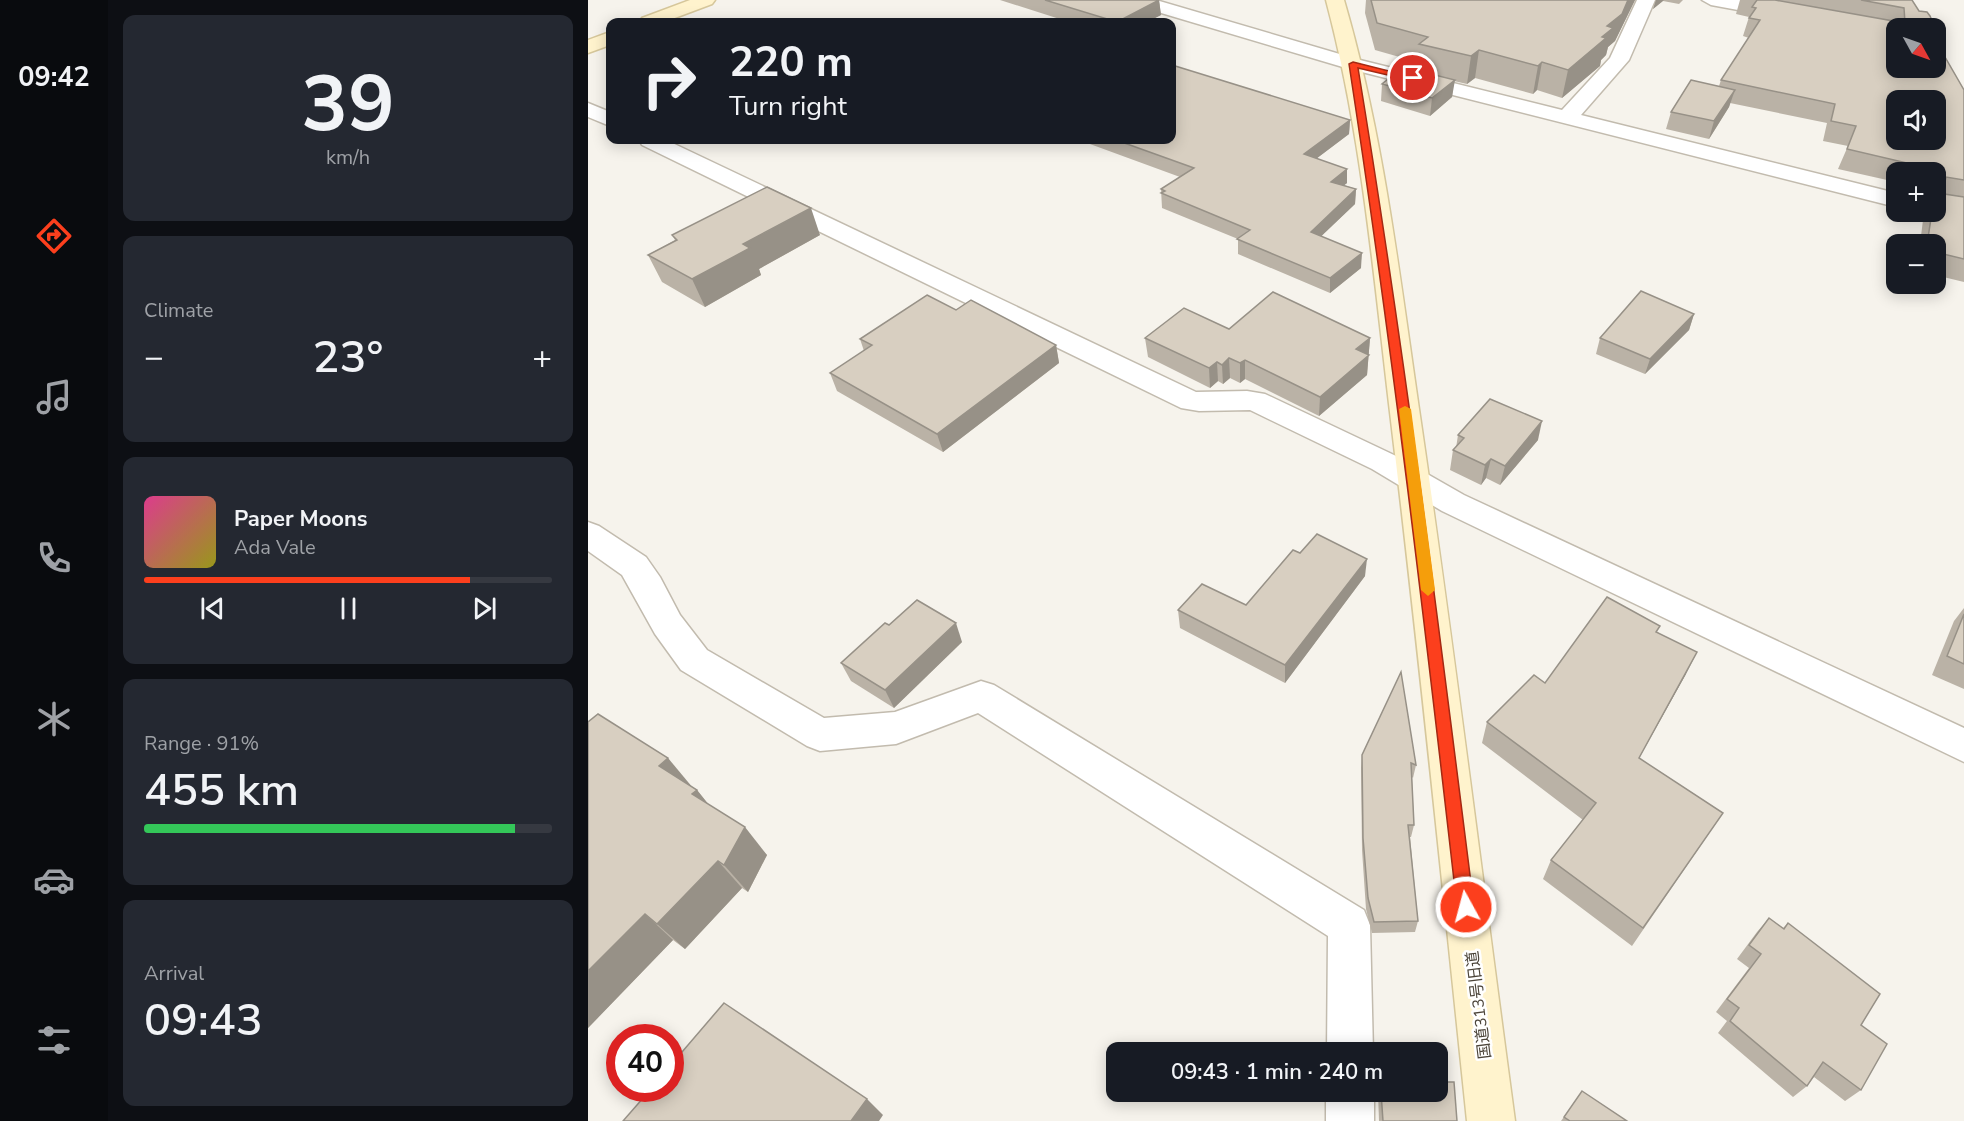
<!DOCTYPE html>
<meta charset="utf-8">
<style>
body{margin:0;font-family:"Nunito Sans","Noto Sans JP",sans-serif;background:#242831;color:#f1f3f6;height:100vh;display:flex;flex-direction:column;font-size:22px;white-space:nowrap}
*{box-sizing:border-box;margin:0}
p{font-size:20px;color:#9ea1a6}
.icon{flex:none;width:33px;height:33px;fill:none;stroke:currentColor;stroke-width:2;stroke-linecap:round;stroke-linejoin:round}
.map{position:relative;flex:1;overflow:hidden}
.panel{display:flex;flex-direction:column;gap:15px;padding:15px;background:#0d0f14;width:480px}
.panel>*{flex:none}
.banner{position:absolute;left:18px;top:18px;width:570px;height:126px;border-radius:12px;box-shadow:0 3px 15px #0003;background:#171b24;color:#f1f3f6;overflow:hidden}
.needle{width:39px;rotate:130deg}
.buttons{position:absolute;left:1298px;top:18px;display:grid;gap:12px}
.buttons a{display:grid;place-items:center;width:60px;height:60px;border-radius:12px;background:#171b24;box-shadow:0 3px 15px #0003;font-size:30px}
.speed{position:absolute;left:18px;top:1024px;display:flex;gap:12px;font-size:30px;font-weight:700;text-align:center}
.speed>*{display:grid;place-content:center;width:78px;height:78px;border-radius:50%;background:#171b24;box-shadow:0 3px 15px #0003;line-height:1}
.speed .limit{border:9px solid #d22;background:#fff;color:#111}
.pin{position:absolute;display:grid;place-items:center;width:51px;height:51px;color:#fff;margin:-26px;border:3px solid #fff;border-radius:50%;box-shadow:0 2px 6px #0007}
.me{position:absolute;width:66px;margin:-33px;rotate:353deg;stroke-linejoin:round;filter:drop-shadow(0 0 4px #0008)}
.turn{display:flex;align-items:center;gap:21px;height:126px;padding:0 24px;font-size:27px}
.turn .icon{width:78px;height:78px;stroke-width:2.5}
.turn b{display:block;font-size:42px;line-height:51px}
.big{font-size:45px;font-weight:600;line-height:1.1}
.panel .tile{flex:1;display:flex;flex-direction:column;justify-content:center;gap:9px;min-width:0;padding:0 21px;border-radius:12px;background:#242831}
.panel .dial{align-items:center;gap:0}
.dial b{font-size:78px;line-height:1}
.song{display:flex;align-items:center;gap:18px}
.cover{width:72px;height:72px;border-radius:9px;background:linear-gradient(135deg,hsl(330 70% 55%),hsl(60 70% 35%))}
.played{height:6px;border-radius:3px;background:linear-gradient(90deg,#fc3f1d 80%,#363941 80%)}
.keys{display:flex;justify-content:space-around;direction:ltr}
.heat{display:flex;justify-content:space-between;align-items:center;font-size:33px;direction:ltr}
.charge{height:9px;border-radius:4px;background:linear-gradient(90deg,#34c759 91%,#363941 0)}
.trip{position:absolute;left:518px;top:1042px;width:342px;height:60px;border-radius:12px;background:#171b24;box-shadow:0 3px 15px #0003;font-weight:600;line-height:60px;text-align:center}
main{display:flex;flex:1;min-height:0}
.tab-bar{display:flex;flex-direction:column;width:108px;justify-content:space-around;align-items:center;background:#090b0e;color:#9ea1a6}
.tab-bar .icon{width:42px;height:42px}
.tab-bar .on{color:#fc3f1d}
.tab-bar b{font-size:27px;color:#f1f3f6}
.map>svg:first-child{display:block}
</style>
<main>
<nav class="tab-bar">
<b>09:42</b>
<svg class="icon on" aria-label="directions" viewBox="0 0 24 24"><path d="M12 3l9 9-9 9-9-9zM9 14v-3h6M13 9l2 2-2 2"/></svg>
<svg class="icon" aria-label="music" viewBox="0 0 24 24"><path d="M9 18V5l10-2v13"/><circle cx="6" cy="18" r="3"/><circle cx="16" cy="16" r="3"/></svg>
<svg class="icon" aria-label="phone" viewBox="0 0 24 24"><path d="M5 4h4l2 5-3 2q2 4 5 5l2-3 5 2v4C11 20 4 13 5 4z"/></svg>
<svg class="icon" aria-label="climate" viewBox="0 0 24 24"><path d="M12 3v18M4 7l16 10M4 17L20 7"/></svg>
<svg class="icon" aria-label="car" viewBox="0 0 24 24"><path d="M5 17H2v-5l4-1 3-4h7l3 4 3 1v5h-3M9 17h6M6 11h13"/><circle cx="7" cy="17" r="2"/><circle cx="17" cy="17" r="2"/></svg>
<svg class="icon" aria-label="filters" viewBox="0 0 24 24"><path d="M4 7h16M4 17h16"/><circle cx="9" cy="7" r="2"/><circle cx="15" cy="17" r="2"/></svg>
</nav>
<section class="panel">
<div class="tile dial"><b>39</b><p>km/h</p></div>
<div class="tile"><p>Climate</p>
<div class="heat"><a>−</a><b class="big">23°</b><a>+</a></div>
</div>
<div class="tile">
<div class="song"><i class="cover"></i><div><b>Paper Moons</b><p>Ada Vale</p></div></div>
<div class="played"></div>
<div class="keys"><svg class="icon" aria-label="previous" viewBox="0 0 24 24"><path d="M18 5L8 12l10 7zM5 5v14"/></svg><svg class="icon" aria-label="pause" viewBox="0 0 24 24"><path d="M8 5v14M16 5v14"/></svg><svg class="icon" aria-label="next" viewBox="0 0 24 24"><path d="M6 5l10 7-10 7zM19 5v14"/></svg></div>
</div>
<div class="tile"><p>Range · 91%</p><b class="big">455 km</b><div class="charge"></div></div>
<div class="tile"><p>Arrival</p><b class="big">09:43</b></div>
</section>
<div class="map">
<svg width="1376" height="1121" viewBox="0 0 1376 1121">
<rect width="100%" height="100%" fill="#f6f3ec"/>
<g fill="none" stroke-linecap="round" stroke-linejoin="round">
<defs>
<g id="street">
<path d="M540,0H568L772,60L974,110L1022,58L1049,0H1067L1041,60L993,115L1308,193V207L758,68L543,4Z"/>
<path d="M1114,0H1153L1200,9L1203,13L1194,18L1123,5Z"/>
<path d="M0,103L22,112V126L0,117Z"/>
<path d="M51,140H78L608,392L659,391L677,394L806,455L876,495L1376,728V762L854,511L784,469L662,410L611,411L593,408L54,145Z"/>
<path d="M0,522L11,526L58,557L72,577L92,615L119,650L236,718L307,712L393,681L406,685L776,910L782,925L785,1053H739L740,936L390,713L308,744L232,751L219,746L93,670L67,634L34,575L0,551Z"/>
<rect x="738" y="1092" width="48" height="29"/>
</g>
<g id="secondary">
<path d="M102,0H127L124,4L76,22H52L54,18Z"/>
<path d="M738,0H756C795,133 811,272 831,409C866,646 895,884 927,1121H879C854,882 830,642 801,404C785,269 773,131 738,0Z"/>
<path d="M22,32V45L0,53V40Z"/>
</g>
</defs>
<!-- street casing -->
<use href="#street" stroke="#c2bbae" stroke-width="3"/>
<!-- secondary casing -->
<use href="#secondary" stroke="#d6c79b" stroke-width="3"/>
<!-- street -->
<use href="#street" fill="#fff" fill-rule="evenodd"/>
<!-- secondary -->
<use href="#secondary" fill="#fff3cd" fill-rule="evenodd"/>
</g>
<!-- wall -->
<g fill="#bab2a6">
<path d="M412,0H571L573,15L559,22H481Z"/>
<path d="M778,0H1047L1027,41L1020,47L1018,55L1013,60L1012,66L974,98L949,90L945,94L887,78L879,84L866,81L864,97L842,116L793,101L794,84L829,70V62L787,50L777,13Z"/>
<path d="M1068,0H1095L1091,4L1075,1L1065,9Z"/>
<path d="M1152,0H1324L1376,90V282L1347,275V244H1332L1336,212H1347V172H1308V182L1250,169L1260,146L1235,141L1239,123L1142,103L1141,107L1121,139L1078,129L1083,112L1131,86L1133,80L1161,38L1155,36L1161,17L1148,14Z"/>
<path d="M762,120L761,134L729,158L759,183L756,185L768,189L767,204L733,236L773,268L742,293L650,254V239L574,208L573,189L592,177L491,140H584Z"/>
<path d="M84,235H232L171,269L173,275L117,307L74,282L60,255L87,240Z"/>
<path d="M368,310L468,345L471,363L355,452L249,391L242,373L276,351L272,339Z"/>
<path d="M1106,314L1101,330L1057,374L1008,354L1012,338Z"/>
<path d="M557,338H782L779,375L731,416L657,379L652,383L642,378L635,384L630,381L622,388L560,357Z"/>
<path d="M870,435L950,440L912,485L898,478L893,485L862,470L865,450L868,448Z"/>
<path d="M712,553L777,576L697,683L592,628L590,610L658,605Z"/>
<path d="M1376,608V689L1344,675L1366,621Z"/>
<path d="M1070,632L1098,674L1051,758L1135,813L1044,946L955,879L963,860L995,820L894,743L899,722L957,683Z"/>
<path d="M374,642L306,708L263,681L253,663Z"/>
<path d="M813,672L828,765L825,778L824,777L826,825L823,837H822L830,921L827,932L784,933L778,909L774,850L773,768L774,755Z"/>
<path d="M0,722L109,790L121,805L179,855L160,892L154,888L97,949L85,940L0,1028Z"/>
<path d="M1181,918L1195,928L1200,923L1273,1025V1090L1257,1101L1226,1077L1219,1086L1205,1097L1130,1033L1139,1021L1128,1012L1161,968L1149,959L1169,932Z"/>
<path d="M790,1092H849L869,1121H791Z"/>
<path d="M990,1097L1039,1121H973Z"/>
</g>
<!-- shaded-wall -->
<g fill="#979187">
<path d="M571,0L573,15L559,22H529Z"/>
<path d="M1040,0H1047L1027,41L1020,47L1018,55L1013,60L1012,66L974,98L980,70L1014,37L1019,26Z"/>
<path d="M1068,0H1076L1065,9Z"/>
<path d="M891,50L887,78L879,84L883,56Z"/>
<path d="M954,62L949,90L945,94L950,66Z"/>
<path d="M867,80L864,97L842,116L844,98Z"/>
<path d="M1147,90L1141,107L1121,139L1126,121Z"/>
<path d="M762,120L761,134L716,168V154Z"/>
<path d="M759,169V183L743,196V182Z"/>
<path d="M768,189L767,204L722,247L723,232Z"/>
<path d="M223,208L232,235L171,269L173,275L117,307L104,279L155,244Z"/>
<path d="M774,253L773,268L742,293V278Z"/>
<path d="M1106,314L1101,330L1057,374L1062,359Z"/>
<path d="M782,338L779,375L731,416L732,397L768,349Z"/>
<path d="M468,345L471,363L355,452L349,434Z"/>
<path d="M641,358L642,378L635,384L634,365Z"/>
<path d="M657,360V379L652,383V363Z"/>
<path d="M629,362L630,381L622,388L621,368Z"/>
<path d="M954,421L950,440L912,485L917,466Z"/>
<path d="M903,459L898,478L893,485L897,465Z"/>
<path d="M779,559L777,576L697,683V665Z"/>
<path d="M368,623L374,642L306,708L297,690Z"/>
<path d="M1109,652L1098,674L1040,778L1051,758Z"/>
<path d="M80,758L105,788L71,766Z"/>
<path d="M109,790L132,819L104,794Z"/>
<path d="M157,827L179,855L160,892L136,865Z"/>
<path d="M130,861L154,888L97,949L69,924Z"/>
<path d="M57,914L85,940L0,1028V971Z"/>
<path d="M279,1099L295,1115L291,1121H263Z"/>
</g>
<!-- building -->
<g fill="#d8cfc1" stroke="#979187" stroke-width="1.5" fill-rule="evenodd">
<path d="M457,0H571L529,22Z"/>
<path d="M783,0H1040L1034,14L1019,26L1025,28L1014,37L1018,38L980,70L954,62L950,66L891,50L883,56L831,44L840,37L789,23Z"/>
<path d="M1169,0H1187L1317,23L1316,8L1273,0H1324L1331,11L1339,12L1342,16L1353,42V50L1376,90V180L1358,177L1355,190H1350V193L1376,197V259L1347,252V244H1345V239L1340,238L1344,212H1347V187L1349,170L1259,149L1268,126L1243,121L1247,104L1133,80L1172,20L1161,18L1168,8L1164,7ZM1308,28H1347V68H1308ZM1308,100H1347V140H1308Z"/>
<path d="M584,65L762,120L716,154L759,169L743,182L768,189L723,232L774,253L742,278L649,239L662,230L573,193L577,191L573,189L606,168L528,140H584Z"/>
<path d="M815,67L867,80L844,98L794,84Z"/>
<path d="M1103,80L1147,90L1126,121L1083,112Z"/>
<path d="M179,187L223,208L155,244L162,248L104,279L60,255L89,240L84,235Z"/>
<path d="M1053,291L1106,314L1062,359L1012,338Z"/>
<path d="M685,292L782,338L768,349L781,355L732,397L657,360L652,363L641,358L634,365L629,362L621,368L557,338L596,308L641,329Z"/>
<path d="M339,295L368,310L383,300L468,345L349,434L242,373L284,345L272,339Z"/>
<path d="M902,399L954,421L917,466L903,459L897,465L865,450L876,438L870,435Z"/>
<path d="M729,534L779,559L697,665L590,610L614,584L658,605L705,550L712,553Z"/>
<path d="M1019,597L1072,626L1068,632L1109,652L1051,758L1135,813L1055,928L963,860L1008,803L899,722L946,675L957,683Z"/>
<path d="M329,600L368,623L297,690L253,663L297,623L301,625Z"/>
<path d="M1376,614V664L1359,656Z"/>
<path d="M813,672L828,765L823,763L826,825H820L830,921L786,922L780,898L775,838L774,755Z"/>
<path d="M10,714L80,758L71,766L109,790L104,794L157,827L136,865L130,861L69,924L57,914L0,971V722Z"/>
<path d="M1181,918L1196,929L1200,923L1292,994L1273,1025L1299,1044L1273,1090L1235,1062L1219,1086L1142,1021L1151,1008L1139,999L1173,954L1161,945Z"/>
<path d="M136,1003L279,1099L263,1121H35L63,1089H82V1066Z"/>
<path d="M849,1082H866L869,1121H795L793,1092H849Z"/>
<path d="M994,1091L1039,1121H982L976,1117Z"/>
</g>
<!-- route -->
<path fill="#fc3f1d" stroke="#a42913" stroke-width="1.5" d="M765,62L829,78L825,81L770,68C816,347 851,627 886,907L884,913L878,915L871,913L869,907C837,625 804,344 761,64Z"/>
<!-- slow -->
<path fill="#f59e0b" d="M817,406L823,409L847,590L840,596L833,590L811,409Z"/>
<g text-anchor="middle" stroke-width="5" stroke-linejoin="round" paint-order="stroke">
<!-- street labels -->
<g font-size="16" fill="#4b4439" stroke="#fff">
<text transform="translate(890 1005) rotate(-97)" y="6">国道313号旧道</text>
</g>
</g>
</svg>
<div class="buttons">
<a><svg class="needle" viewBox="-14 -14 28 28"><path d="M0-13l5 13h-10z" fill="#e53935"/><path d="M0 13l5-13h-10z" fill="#9ea1a6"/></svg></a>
<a><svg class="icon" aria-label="sound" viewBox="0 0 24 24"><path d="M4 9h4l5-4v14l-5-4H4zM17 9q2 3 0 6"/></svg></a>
<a>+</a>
<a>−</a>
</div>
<div class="speed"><div class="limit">40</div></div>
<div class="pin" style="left:825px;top:78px;background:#d93025"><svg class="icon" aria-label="arrive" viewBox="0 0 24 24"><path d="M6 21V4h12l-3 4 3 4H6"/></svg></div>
<svg class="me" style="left:878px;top:907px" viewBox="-20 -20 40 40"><circle r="17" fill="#fc3f1d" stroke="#fff" stroke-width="3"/><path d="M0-11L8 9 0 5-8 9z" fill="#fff"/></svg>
<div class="trip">09:43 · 1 min · 240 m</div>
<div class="banner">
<div class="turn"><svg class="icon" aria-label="right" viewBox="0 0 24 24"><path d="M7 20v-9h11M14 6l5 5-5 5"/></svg><div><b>220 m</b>Turn right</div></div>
</div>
</div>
</main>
